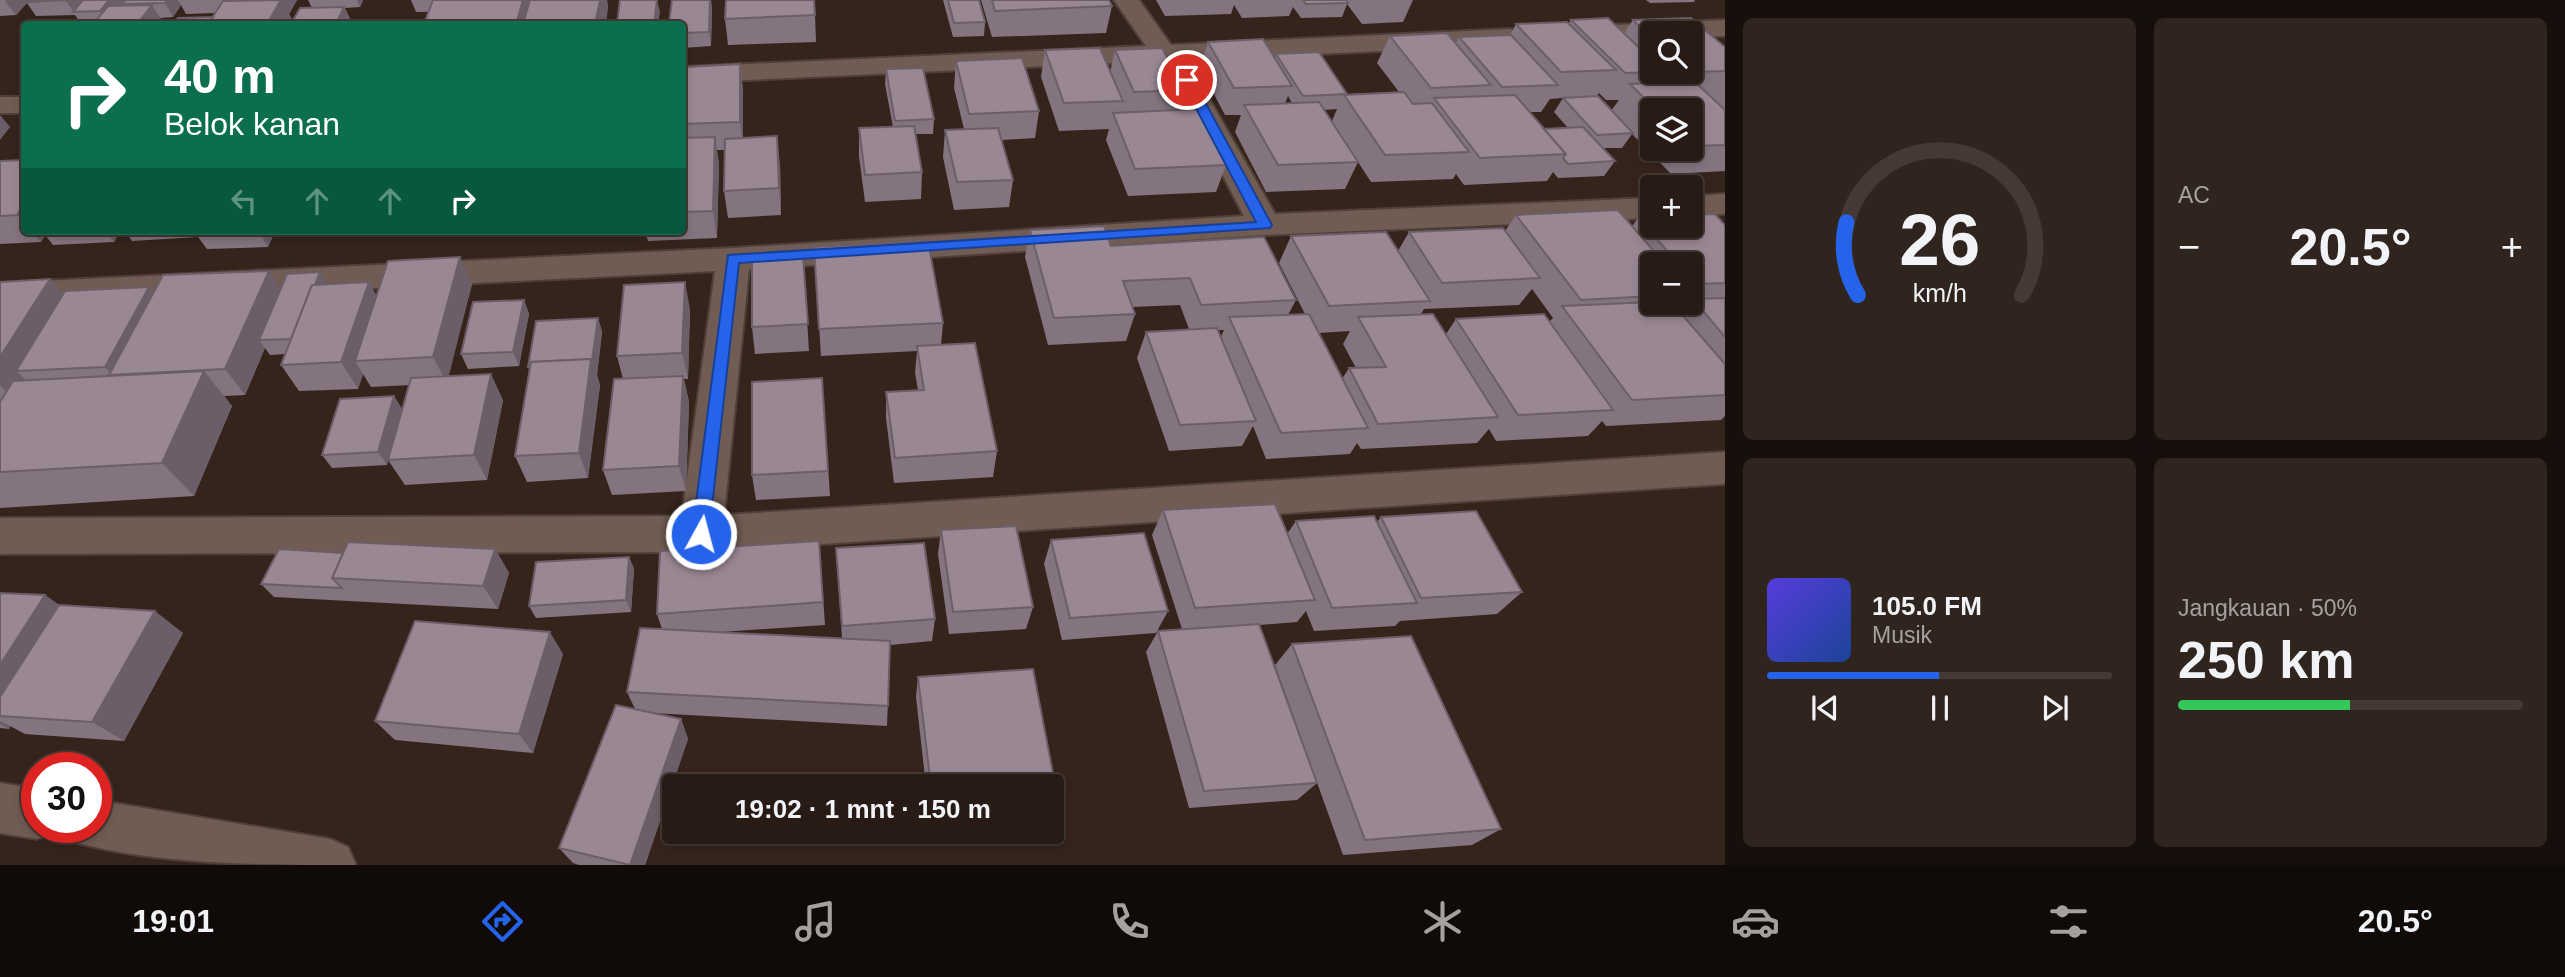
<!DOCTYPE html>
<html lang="id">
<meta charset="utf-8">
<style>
body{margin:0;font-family:Helvetica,sans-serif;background:#30241e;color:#f1f3f6;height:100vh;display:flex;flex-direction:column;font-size:26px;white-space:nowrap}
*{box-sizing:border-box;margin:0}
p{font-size:23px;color:#a5a1a0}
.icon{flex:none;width:38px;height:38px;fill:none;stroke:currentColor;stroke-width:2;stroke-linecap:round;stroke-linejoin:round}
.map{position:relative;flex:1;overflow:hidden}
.panel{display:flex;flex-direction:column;gap:18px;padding:18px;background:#160f0c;width:840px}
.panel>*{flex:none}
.guide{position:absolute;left:21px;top:21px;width:665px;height:214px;border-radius:7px;box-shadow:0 4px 10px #0003,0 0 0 2px #443934;background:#0b6e4f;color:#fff;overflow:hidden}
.fabs{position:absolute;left:1640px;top:21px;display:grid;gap:14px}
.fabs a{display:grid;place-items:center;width:63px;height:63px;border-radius:7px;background:#281b15;box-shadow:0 4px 10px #0003,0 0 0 2px #443934;font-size:35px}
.speed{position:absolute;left:21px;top:752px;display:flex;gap:14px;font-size:35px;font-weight:700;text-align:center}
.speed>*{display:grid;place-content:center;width:91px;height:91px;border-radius:50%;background:#281b15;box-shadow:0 4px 10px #0003,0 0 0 2px #443934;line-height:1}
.speed .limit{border:10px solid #d22;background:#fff;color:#111}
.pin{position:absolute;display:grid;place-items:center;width:60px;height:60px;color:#fff;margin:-30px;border:4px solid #fff;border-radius:50%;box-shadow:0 2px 7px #0007}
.me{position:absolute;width:77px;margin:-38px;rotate:7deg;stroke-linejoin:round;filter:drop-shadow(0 0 5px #0008)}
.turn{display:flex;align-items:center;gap:24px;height:147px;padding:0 28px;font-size:32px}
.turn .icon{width:91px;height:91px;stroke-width:2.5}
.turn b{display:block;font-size:49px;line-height:60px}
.lanes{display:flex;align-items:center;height:66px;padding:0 28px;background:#0003;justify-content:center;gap:35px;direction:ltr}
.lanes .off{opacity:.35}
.big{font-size:52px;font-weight:700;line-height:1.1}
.panel .widget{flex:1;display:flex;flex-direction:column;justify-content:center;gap:10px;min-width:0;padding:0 24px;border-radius:10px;background:#30241e}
.panel .dial{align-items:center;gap:0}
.dial svg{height:182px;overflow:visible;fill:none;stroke:#443934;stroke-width:7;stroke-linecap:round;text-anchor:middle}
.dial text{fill:#f1f3f6;stroke:none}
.song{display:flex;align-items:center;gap:21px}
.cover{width:84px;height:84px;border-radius:10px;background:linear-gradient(135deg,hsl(250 70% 55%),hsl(220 70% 35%))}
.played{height:7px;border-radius:4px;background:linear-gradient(90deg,#2563eb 50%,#443934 50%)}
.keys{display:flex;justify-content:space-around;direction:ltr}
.heat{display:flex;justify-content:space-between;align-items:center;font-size:38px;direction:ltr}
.charge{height:10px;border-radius:5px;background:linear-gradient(90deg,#34c759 50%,#443934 0)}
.panel .tiles{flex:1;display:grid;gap:18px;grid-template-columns:repeat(2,1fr)}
.trip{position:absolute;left:662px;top:774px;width:402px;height:70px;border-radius:7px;background:#281b15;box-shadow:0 4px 10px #0003,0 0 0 2px #443934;font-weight:700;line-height:70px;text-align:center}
.tab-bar{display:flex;height:112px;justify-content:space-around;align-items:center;background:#100b08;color:#a5a1a0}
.tab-bar .icon{width:49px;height:49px}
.tab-bar .on{color:#2563eb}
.tab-bar b{font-size:32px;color:#f1f3f6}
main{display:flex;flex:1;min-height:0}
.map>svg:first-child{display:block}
</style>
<main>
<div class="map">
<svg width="1725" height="865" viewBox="0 0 1725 865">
<rect width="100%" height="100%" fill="#35241c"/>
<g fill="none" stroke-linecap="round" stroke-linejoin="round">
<defs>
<g id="street">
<path d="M1114,0H1139L1171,45L1509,29L1518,31L1522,37L1518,43L1509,45L1187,60L1275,214L1652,198V218L1265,235L749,269L724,515L1725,452V484L701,552L0,554V518L682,516L715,271L0,307V283L733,248L1244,216L1169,72L1157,61L682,83V67L1146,46Z"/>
<path d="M1725,20V36L1690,37V33H1652V39L1569,43L1560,41L1556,35L1560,29L1569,27Z"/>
<rect x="0" y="97" width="24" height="16"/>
<path d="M1725,194V214L1690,216V196Z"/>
<path d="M0,783L37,789V828H57L55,832L37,839L0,833Z"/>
<path d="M96,800L330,839L348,847L356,865C269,865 160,865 78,843L72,828H96Z"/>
</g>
</defs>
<!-- street casing -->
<use href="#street" stroke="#4e4039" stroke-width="4"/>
<!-- street -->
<use href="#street" fill="#705c52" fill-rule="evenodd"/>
</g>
<!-- wall -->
<g fill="#84747f" fill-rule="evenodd">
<path d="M0,0H297L289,14L293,22L300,8H312L308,0H363L360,7L345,8L351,21L349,24H173L178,18L213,17L215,13L186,14L181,5L173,17L160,18L164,24H81L75,15L36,16L27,3L16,15L0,16Z"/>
<path d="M411,0H615H607L608,8L416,12Z"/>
<path d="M943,0H979L985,22L984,36L953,37Z"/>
<path d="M981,0H1109L1112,6L1106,33L992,37Z"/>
<path d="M1156,0H1413L1403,22L1362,24L1347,4L1342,17L1301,18L1293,7L1289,16L1242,18L1234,5L1231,14L1165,16Z"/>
<path d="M1646,0H1695L1694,2L1650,3Z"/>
<path d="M712,6L711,46L682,48V24Z"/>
<path d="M815,15L816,42L728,45L725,19Z"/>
<path d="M1571,20L1624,33L1633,20L1725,47V171L1671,174L1632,134L1622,148H1603L1615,161L1604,176L1558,178L1553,172L1547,181L1464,185L1456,174L1453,179L1371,182L1358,162L1345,189L1266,192L1235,132L1241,115H1225L1200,68L1208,42L1275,58L1276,54L1347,94L1399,92L1377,63L1390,36L1456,43L1459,37L1510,35L1516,24L1569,23ZM1652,33L1690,72H1652ZM1599,93L1606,100H1619L1611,111L1597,96ZM1288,96L1292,103H1285ZM1563,98L1554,112L1568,128L1544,129L1530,112H1541L1550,99ZM1337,109L1332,121L1324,110ZM1652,110H1690V149H1652Z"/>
<path d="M1045,50L1110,72L1115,50L1184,90L1178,110L1226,165L1216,192L1128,196L1106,140L1109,129L1059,131L1041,77Z"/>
<path d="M956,61L1039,111L1035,138L1002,140L1013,180L1009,207L954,210L943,157L945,130L964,129L954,88Z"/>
<path d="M740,64L743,91V138L780,164L781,215L728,218L724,191L725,150H717L719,164L717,238L648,241L645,231H682V138H685L683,124Z"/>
<path d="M886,69L934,119L933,134H916L922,172L921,199L865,202L859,156V128L893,127L885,84Z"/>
<path d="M24,160V231H120L114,242L53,245L45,235L41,242L0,244V161Z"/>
<path d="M1516,215L1632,226L1638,218L1725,224V416L1721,420L1606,426L1602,421L1588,436L1496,441L1489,429L1477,443L1361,449L1357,443L1350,454L1266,459L1253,426L1242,446L1169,451L1137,358L1146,332L1189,329L1180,305L1132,307L1135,314L1126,341L1048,345L1025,257L1030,230L1111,246L1296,300L1288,315L1305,314L1279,263L1291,236L1398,251L1409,232L1505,231ZM1652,264H1690V303H1652ZM1532,289L1553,318L1549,322L1456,319L1446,334L1421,314L1424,309L1519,305ZM1218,330H1224L1221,337ZM1350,331L1343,344L1356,368H1349L1342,379L1319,333Z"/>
<path d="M125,231H275L268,247L207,249L198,237L132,241Z"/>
<path d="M296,231H341L298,233Z"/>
<path d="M434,231H486L435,234Z"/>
<path d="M557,231H610L558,234Z"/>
<path d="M814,247L943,323L941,345L997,451L993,477L894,483L886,418V392L918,390L915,373L917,351L821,356Z"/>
<path d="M803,257L809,351L755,354L752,327Z"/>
<path d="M0,282L63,294L149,287L153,293L281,289L327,284L369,282L376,296L472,284L448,376L503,400L487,480L405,485L388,460L387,465L332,468L322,455L402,409L409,385L371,387L363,374L358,389L299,391L281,365L285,354L270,355L265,348L245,395L224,396L232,406L194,496L0,508Z"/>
<path d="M524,300L529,314L519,366L468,369L461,354Z"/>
<path d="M690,309L688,379H684L689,402L686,491L612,495L603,470L623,379L617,356Z"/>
<path d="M598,318L602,332L597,375L600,385L588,478L527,482L515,456L530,372L528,367Z"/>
<path d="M822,378L830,496L756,500L752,475Z"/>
<path d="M1163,510L1287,534L1296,521L1377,522L1381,517L1522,592L1497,614L1400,621L1395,626L1314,631L1306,611L1297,622L1259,625L1317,783L1297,800L1189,808L1146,652L1158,631L1182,629L1152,535Z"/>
<path d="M941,530L1033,607L1026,629L949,634L938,554Z"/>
<path d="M1051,540L1168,611L1156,633L1062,640L1044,564Z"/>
<path d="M819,541L825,625L721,632L842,638L836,548L935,619L932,641L890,645L887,726L653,713L681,719L688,739L645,865H579L573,863L559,848L635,709L627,692L662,629L657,614Z"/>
<path d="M495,549L509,573L498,609L274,597L261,584L343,553Z"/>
<path d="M629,557L634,569L631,612L536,618L529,606Z"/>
<path d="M0,593L45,595L59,605L183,633L124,741L25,734L10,726L9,729L0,728Z"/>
<path d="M1292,644L1501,829L1472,845L1343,855L1275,665Z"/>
<path d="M563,654L533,753L395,740L375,721Z"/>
<path d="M918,677L1056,789L1052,798V786H926L916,697Z"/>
</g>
<!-- shaded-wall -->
<g fill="#6c5e68">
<path d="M6,0H29L16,15L5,1Z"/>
<path d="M67,0H88L74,12L66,1Z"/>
<path d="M109,0H129L122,4L124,7L108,24L100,11Z"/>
<path d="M167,0H178L181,5L173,17L165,3Z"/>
<path d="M279,0H297L289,14L295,24H267Z"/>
<path d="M357,0H363L360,7Z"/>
<path d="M523,0H530L531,24H516Z"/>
<path d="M600,0H607L608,8L606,24H595Z"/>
<path d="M657,0L660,12L658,24H654Z"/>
<path d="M710,0H711L712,6L711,46L709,32Z"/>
<path d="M152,5L164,24H137Z"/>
<path d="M344,7L351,21L349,24H336Z"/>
<path d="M740,64L743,91V149L740,122Z"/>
<path d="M0,115L10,127L0,140Z"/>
<path d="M777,136L780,164L781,215L779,188Z"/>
<path d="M715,137L719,164L717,238L713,211Z"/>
<path d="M24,204V224L17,215Z"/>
<path d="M31,231H41L45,235L41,242Z"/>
<path d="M105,231H120L114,242Z"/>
<path d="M258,231H275L268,247Z"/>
<path d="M460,257L472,284L447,383L433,357Z"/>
<path d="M269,271L286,298L259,340L265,348L245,395L225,369Z"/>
<path d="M320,272L329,287L294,339Z"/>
<path d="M50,279L74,306L16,371L28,382L17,401L0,386V357Z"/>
<path d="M369,282L384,309L355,361L363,374L358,389L341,362Z"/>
<path d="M685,282L690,309L688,379L682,353Z"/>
<path d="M149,287L170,314L112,375L105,367Z"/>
<path d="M524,300L529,314L519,366L513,352Z"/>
<path d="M598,318L602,332L597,375L600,385L588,478L579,453Z"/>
<path d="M204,371L232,406L194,496L162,463Z"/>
<path d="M491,374L503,400L487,480L474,455Z"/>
<path d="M683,376L689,402L686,491L679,466Z"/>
<path d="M394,396L403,410L387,465L378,452Z"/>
<path d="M495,549L509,573L498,609L483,586Z"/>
<path d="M629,557L634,569L631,612L626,600Z"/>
<path d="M45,595L76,617L0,716V665Z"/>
<path d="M155,611L183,633L124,741L92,722Z"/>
<path d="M550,632L563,654L533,753L519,734Z"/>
<path d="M681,719L688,739L645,865H630Z"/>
<path d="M0,721L10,726L9,729L0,724Z"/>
</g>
<!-- building -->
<g fill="#9a8794" stroke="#6c5e68" stroke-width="2">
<path d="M28,0H67L26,2Z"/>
<path d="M83,0H109L100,11L73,12Z"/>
<path d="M126,0H167L165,3L122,4Z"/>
<path d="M281,0L267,24H208L223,1Z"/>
<path d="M433,0H523L516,24H424Z"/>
<path d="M530,0H600L595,24H523Z"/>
<path d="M620,0H657L654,24H617Z"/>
<path d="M672,0H710L709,32L682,33V24H669Z"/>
<path d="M726,0H814L815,15L725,19Z"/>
<path d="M948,0H979L985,22L954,23Z"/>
<path d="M992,0H1109L1112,6L995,11Z"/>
<path d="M1303,0H1346L1348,3L1306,4Z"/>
<path d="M152,5L137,24H93L108,6Z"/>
<path d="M344,7L336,24H291L300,8Z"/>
<path d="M213,17L208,24H173L178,18Z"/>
<path d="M1608,18L1652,60V72H1656L1625,73L1571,20Z"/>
<path d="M1691,18L1725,47V71L1690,72V33H1652V38L1633,20Z"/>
<path d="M1567,22L1616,70L1561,72L1516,24Z"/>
<path d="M1447,33L1491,85L1431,88L1390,36Z"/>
<path d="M1511,35L1558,85L1502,87L1459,37Z"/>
<path d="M1263,39L1292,86L1234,88L1208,42Z"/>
<path d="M1100,48L1123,101L1064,103L1045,50Z"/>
<path d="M1162,48L1184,90L1134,92L1115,50Z"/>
<path d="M1319,52L1347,94L1303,96L1276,54Z"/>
<path d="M1022,58L1039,111L969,114L956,61Z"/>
<path d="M740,64V122L683,124L686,67Z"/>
<path d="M923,68L934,119L895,121L886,69Z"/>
<path d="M1694,81L1725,110V145L1693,146L1690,144V110H1656L1630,84Z"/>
<path d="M1404,92L1413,104L1432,103L1469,152L1385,155L1344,95Z"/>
<path d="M1515,95L1566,154L1480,158L1434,98Z"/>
<path d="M1598,96L1633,133L1597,135L1563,98Z"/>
<path d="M1319,102L1358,162L1278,165L1244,105Z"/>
<path d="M1197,109L1226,165L1135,169L1113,113Z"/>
<path d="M914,126L922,172L865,175L859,128Z"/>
<path d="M1583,127L1615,161L1568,164L1563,158L1566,154L1544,129Z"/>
<path d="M998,128L1013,180L957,182L945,130Z"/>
<path d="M777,136L779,188L724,191L725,139Z"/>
<path d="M715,137L713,211L682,212V138Z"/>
<path d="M24,160V204L17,215L0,216V161Z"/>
<path d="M1618,210L1665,264H1652V296L1581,300L1516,215Z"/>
<path d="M1715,214L1725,225V283L1697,284L1690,277V264H1679L1638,218L1652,217V226H1690V215Z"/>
<path d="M1104,226L1111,246L1264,237L1296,300L1201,305L1190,278L1123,281L1135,314L1054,318L1030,230Z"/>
<path d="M1503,228L1540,278L1442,283L1409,232Z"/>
<path d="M1386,232L1430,301L1329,306L1291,236Z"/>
<path d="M928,241L943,323L819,329L814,247Z"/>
<path d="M460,257L433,357L355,361L388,261Z"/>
<path d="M803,257L808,324L752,327V260Z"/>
<path d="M269,271L225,369L109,375L163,275Z"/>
<path d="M320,272L315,285H312L291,339L259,340L287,274Z"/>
<path d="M50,279L0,357V282Z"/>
<path d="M369,282L341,362L281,365L312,285Z"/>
<path d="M685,282L682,353L617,356L624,285Z"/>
<path d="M149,287L105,367L16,371L65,291Z"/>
<path d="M1725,298V337L1693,299Z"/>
<path d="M524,300L513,352L461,354L473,302Z"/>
<path d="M1652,302V303H1672L1725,364V395L1632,400L1562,306Z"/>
<path d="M1309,314L1368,428L1281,433L1229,317Z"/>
<path d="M1433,314L1498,417L1378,424L1349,368L1386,367L1358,317Z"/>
<path d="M1544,314L1613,410L1518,415L1456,319Z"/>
<path d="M598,318L592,361L591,359L531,362V367H528L536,321Z"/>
<path d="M1217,328L1256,421L1180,425L1146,332Z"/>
<path d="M975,343L997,451L895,458L886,392L924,390L917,346Z"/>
<path d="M591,359L579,453L515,456L531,362Z"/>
<path d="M204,371L162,463L0,472V402L13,381Z"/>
<path d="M491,374L474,455L388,460L411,378Z"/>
<path d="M683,376L679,466L603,470L614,379Z"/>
<path d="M822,378L828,471L752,475V382Z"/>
<path d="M394,396L378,452L322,455L340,399Z"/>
<path d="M1275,504L1315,600L1195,608L1163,510Z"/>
<path d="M1476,511L1522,592L1421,598L1381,517Z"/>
<path d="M1374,516L1417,603L1332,608L1296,521Z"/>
<path d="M1016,526L1033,607L953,612L941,530Z"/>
<path d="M1144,533L1168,611L1070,618L1051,540Z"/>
<path d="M819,541L823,602L657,614L660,551Z"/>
<path d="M348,542L495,549L483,586L332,578Z"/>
<path d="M924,543L935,619L842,626L836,548Z"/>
<path d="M279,549L343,553L332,578L342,588L261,584Z"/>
<path d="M629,557L626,600L529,606L536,562Z"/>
<path d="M0,593L45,595L0,665Z"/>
<path d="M59,605L155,611L92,722L0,716V697Z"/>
<path d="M415,621L550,632L519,734L375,721Z"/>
<path d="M1259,624L1317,783L1204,791L1158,631Z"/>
<path d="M640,628L890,641L888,706L627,692Z"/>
<path d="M1411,636L1501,829L1365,840L1292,644Z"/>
<path d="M1033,669L1056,789H1052V786H931L918,677Z"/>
<path d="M616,705L681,719L630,865L559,848Z"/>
</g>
<!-- route -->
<path fill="#2563eb" stroke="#184099" stroke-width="2" d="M1187,77L1193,80L1272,225L1270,228L739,263L709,534L701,542L695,539L692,534L728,255L1256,222L1181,80Z"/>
</svg>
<div class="fabs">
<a><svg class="icon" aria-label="search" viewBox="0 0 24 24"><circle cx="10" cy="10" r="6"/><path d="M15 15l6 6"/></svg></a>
<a><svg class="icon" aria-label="layers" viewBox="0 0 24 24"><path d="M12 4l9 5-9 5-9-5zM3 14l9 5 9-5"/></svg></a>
<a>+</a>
<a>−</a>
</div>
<div class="speed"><div class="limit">30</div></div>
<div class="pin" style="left:1187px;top:80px;background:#d93025"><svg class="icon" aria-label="arrive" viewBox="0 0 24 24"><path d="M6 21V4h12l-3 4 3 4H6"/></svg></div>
<svg class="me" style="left:701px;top:534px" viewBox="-20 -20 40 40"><circle r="17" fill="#2563eb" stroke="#fff" stroke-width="3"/><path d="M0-11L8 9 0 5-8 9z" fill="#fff"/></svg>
<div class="trip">19:02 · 1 mnt · 150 m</div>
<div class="guide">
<div class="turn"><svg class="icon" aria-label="right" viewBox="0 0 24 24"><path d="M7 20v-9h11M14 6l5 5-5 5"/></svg><div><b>40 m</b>Belok kanan</div></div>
<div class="lanes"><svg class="icon off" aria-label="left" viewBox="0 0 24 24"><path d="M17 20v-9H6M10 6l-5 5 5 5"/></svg><svg class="icon off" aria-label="ahead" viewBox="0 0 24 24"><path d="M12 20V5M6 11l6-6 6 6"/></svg><svg class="icon off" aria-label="ahead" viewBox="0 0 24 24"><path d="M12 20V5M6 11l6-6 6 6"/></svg><svg class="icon" aria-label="right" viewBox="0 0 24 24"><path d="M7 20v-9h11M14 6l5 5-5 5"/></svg></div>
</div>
</div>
<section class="panel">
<div class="tiles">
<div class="widget dial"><svg viewBox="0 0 100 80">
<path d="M14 69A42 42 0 1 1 86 69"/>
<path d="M14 69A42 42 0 0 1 9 37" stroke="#2563eb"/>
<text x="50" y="56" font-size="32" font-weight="700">26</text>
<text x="50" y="72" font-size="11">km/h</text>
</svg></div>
<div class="widget"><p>AC</p>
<div class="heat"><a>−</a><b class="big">20.5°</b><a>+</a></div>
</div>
<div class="widget">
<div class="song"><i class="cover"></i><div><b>105.0 FM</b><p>Musik</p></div></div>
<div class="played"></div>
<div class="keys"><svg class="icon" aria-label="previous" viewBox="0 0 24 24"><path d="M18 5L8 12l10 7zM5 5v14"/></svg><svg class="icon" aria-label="pause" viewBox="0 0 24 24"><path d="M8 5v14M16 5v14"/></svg><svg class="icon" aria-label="next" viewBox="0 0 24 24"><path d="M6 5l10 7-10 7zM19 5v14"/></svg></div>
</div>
<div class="widget"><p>Jangkauan · 50%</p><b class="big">250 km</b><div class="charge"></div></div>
</div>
</section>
</main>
<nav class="tab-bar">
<b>19:01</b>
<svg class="icon on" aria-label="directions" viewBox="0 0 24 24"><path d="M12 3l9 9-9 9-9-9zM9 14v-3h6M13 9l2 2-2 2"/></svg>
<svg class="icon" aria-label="music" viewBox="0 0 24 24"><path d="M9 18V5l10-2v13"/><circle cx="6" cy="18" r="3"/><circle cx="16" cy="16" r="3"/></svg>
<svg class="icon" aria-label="phone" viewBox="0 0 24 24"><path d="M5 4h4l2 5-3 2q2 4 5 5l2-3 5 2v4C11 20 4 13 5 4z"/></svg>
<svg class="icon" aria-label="climate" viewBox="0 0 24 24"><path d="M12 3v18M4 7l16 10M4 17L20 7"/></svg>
<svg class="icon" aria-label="car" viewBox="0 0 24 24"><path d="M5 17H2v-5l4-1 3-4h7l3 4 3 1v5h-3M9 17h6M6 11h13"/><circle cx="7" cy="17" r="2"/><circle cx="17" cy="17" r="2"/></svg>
<svg class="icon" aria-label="filters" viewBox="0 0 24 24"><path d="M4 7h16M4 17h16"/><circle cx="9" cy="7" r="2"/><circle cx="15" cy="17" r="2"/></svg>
<b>20.5°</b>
</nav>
